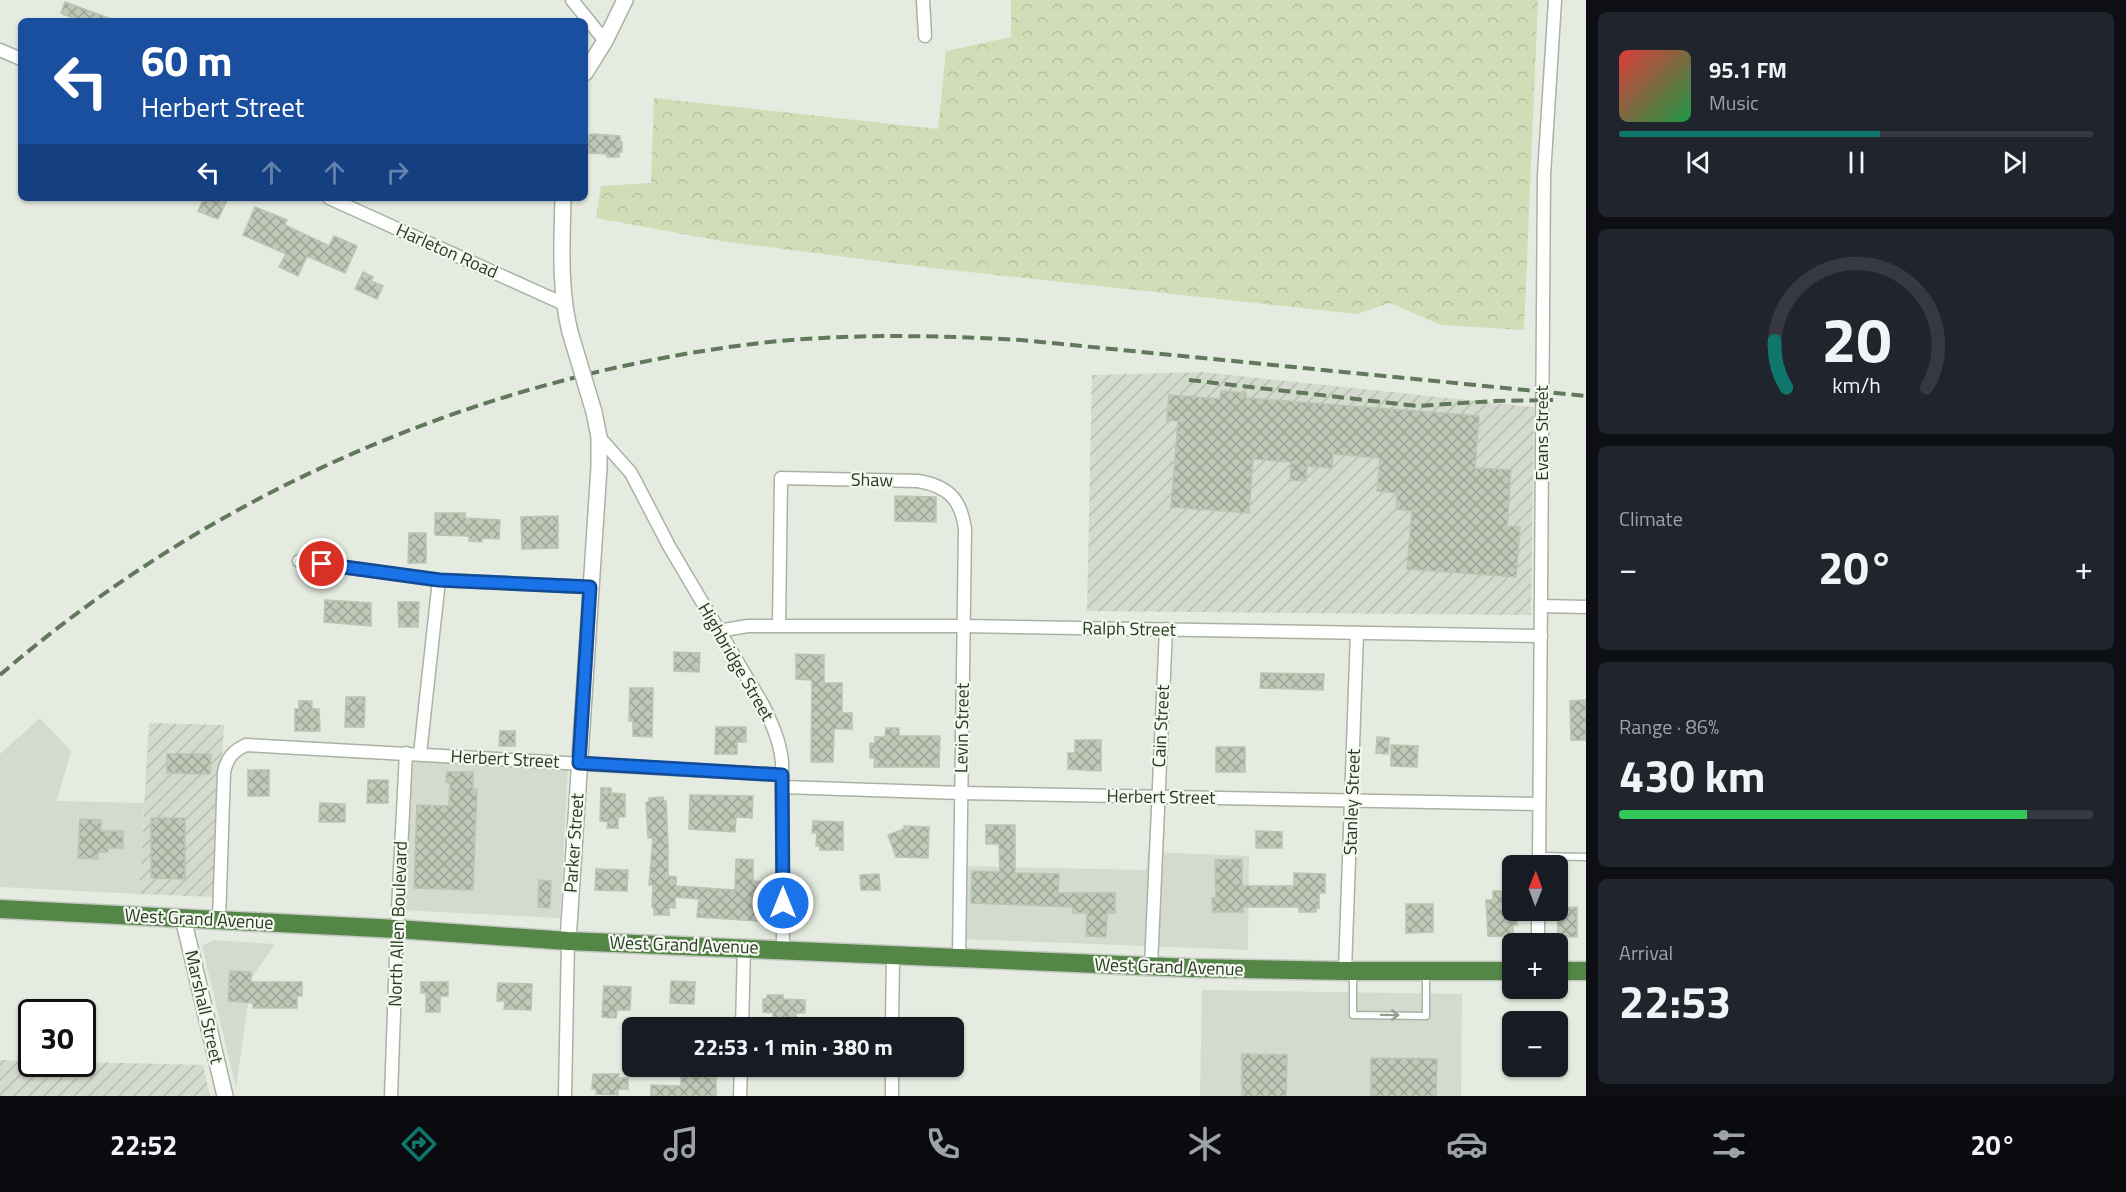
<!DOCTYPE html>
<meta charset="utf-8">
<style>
body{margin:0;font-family:"Titillium Web",sans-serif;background:#20242c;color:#f1f3f6;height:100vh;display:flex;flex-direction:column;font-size:22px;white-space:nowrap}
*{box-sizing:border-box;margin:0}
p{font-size:20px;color:#9ea1a6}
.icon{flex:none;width:33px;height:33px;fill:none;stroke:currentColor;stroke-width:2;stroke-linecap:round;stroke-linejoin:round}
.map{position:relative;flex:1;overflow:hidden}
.sheet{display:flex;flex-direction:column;gap:12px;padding:12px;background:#0d0f14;width:540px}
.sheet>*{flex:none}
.guide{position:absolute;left:18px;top:18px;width:570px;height:183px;border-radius:9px;box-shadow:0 2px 4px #0004;background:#1a4fa0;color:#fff;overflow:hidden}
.needle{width:39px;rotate:1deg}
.controls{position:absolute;left:1502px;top:855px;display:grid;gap:12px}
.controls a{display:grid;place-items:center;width:66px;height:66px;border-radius:9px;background:#171b24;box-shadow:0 2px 4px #0004;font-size:30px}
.speed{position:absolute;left:18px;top:999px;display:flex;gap:12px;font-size:30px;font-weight:700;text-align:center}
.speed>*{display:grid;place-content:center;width:78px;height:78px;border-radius:50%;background:#171b24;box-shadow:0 2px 4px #0004;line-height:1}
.speed .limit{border:3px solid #111;border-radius:9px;background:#fff;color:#111}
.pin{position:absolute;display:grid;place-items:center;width:51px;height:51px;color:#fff;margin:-26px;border:3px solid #fff;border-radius:50%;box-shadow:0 2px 6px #0007}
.me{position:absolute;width:66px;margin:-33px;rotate:0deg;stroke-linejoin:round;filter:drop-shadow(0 0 4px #0008)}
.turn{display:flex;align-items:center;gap:21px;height:126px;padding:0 24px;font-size:27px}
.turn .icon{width:78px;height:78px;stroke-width:2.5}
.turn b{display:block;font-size:42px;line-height:51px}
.lanes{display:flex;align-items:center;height:57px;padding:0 24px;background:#0003;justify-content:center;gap:30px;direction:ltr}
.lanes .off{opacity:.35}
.big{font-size:45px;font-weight:700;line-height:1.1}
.sheet .card{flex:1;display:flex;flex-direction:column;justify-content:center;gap:9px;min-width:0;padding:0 21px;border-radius:9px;background:#20242c}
.sheet .dial{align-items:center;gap:0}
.dial svg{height:156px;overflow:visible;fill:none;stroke:#363941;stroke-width:7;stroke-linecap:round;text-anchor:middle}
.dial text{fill:#f1f3f6;stroke:none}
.song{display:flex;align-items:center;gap:18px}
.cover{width:72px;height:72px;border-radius:9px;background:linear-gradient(135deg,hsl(0 70% 55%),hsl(140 70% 35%))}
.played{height:6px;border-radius:3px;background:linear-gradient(90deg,#0f766e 55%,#363941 55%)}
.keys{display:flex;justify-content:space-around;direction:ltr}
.heat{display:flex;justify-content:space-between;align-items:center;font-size:33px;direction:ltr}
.charge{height:9px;border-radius:4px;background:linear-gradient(90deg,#34c759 86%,#363941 0)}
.trip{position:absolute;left:622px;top:1017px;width:342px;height:60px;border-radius:9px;background:#171b24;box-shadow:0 2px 4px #0004;font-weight:700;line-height:60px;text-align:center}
.tab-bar{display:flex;height:96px;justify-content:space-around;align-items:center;background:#090b0e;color:#9ea1a6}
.tab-bar .icon{width:42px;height:42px}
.tab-bar .current{color:#0f766e}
.tab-bar b{font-size:27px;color:#f1f3f6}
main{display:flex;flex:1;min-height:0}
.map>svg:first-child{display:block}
</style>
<main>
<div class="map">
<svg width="1586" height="1096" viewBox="0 0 1586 1096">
<defs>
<pattern id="industrial-furrows" width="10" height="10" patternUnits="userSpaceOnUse" patternTransform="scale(1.5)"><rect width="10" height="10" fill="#d4dbce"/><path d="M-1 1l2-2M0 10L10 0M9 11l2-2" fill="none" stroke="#b6bdb1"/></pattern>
<pattern id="forest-crowns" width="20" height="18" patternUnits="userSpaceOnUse" patternTransform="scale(1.5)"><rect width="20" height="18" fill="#d2ddb8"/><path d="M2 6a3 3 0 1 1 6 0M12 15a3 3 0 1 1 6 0" fill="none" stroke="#b4bf9e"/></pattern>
<pattern id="building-cross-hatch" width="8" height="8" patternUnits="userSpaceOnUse" patternTransform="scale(1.5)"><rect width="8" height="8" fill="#bfc9b8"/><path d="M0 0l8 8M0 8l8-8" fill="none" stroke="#9ba495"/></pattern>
</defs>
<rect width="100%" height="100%" fill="#e5ebe0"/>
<!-- built -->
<g fill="#d4dbce">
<path d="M40,718L71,751L57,801L144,803L139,894L0,887V754Z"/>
<path d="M411,759L568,768L560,918L400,910Z"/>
<path d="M1148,852L1249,856L1248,950L962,939L963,866L1146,870Z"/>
<path d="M213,940L275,944L252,977L236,1088L202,946Z"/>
<path d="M1202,990L1462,994L1461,1096H1200Z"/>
</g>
<!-- industrial -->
<g fill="url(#industrial-furrows)">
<path d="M1202,372L1534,407L1531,615L1087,611L1092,375Z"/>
<path d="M149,723L224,725L214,897L139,894Z"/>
<path d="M0,1060L31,1061L32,1064L83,1062L203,1065L210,1096H0Z"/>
</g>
<!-- forest -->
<path fill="url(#forest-crowns)" d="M1011,0H1538L1524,330L1441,325L1390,303L1357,314L941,269L721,241L596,218L601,186L651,183L654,98L938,129L946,51L1011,37Z"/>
<!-- building -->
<g fill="url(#building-cross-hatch)" stroke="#b9c5b2" stroke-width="1.5">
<path d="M65,2L114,20V21H71L72,18L61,13Z"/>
<path d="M592,134L620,136V142H622V152H619V157H607V154L588,153L589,135Z"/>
<path d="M204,198H228L218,219L198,211Z"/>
<path d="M255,207L287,220L285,225L329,246L334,236L357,246L345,273L307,256L298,276L279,267L286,254L243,235Z"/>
<path d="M363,272L373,277L371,281L383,286L377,299L355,289Z"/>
<path d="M1221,391L1246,393V398L1479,416L1475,468L1511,470L1507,526L1520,527L1516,577L1407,569L1412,511L1396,509L1397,493L1377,491L1380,458L1333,454L1332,468L1307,466L1306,481L1290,480L1291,462L1253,459L1249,513L1171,507L1178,421L1167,420L1169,395L1220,399Z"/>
<path d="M895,496L936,497V522L895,521Z"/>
<path d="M435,513H465V518L500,520L499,539L482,538V542L469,541V536L435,535Z"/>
<path d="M558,516V548L522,549L521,517Z"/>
<path d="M409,533H426V563H408Z"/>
<path d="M325,600L371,603V626L324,622Z"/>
<path d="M398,602H419L418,627H399Z"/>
<path d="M674,652L700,653L699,672L674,671Z"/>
<path d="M796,654L824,655V683H842V713H852V729H834L833,762H811L812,680L796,679Z"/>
<path d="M1261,673L1324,674L1323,690L1260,688Z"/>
<path d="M630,688H653L652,737L633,736V721H629Z"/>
<path d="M346,697H365L364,727H345Z"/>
<path d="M1586,700V740H1571L1570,701Z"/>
<path d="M299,701H312V709H319L320,731H295V709H299Z"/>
<path d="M716,727H746V742H737V754H715Z"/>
<path d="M886,728H899V736H940L939,767H874L875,758H870V743L875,744V737H885Z"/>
<path d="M500,731H515V746H499Z"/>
<path d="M1377,737L1389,738L1388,754L1376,753Z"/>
<path d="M1075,740H1101V771L1068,769V753H1075Z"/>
<path d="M1391,745L1418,746L1417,767L1391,766Z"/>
<rect x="1216" y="747" width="29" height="25"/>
<path d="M167,754H211L210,774L167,773Z"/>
<rect x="248" y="770" width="21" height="26"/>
<path d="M447,772H473V789H477L473,890L414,888L417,805L449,806L450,783L446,782Z"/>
<path d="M368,780H388V803H367Z"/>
<path d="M601,788H611V793L625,794V817H618V828H607L608,822L600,821Z"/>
<path d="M690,795L753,796L752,818L736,817L735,832L689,829Z"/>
<path d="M663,797L664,801H666L668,844V876L676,877V886L735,890L736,859L753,860V881L766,882L765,893H760L758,921L697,917L699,899L675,897V908L669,907V915H654V907H652L653,885H649L653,838H648L646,802H649V798Z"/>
<path d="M320,803L345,804V822H319Z"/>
<path d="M151,818H185V879L151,878Z"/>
<path d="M80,819L101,820V831H123V848H108V852H98V859L78,858Z"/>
<path d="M813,821L843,822V850H820V846H816L817,833H812Z"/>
<path d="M986,825H1015V873L1059,874L1058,893H1115V913H1107L1106,937L1086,936L1087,913H1073V907L971,903L972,871L1000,872L999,844H986Z"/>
<path d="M904,826L929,827L928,858L896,857L888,835L904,829Z"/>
<path d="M1256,831L1282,832V848H1256Z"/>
<path d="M1242,859V886H1294V873L1325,874V893H1319V908H1316V912H1299V907H1243V912H1213L1212,898H1216L1215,860Z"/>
<path d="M596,869L628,870L627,891L595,890Z"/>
<path d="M879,874L880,890H861L860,875Z"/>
<path d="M539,880L551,881L550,908L538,907Z"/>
<path d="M1493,891H1507V900H1512V910H1517V925H1513V937L1488,936L1486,900H1493Z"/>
<path d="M1406,904H1433V932L1406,933Z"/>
<path d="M1577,907V937H1558L1557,908Z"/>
<path d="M230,971L251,972V982H302V996H297V1008H253V1003L228,1001Z"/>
<path d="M671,981L695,982L694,1004L670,1003Z"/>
<path d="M421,982H448V996H440V1012H426V993H421Z"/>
<path d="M498,983L532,984L531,1010L504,1009L505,1001H497Z"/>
<path d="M604,986L631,987L630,1010H617L616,1018L602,1017Z"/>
<path d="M767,995H783V999L805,1000V1013H796V1028H773V1013L763,1012V999H767Z"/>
<path d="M1242,1054L1287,1055L1286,1096H1242Z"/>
<path d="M1371,1058L1437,1059L1436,1096H1371Z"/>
<path d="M593,1074H619L618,1078H628V1089H618V1095L596,1094V1089H592Z"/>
<path d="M685,1075H708V1078H716V1096H651V1085L681,1086V1077H685Z"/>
</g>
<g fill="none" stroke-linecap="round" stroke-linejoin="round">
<defs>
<g id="service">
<path d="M1539,856L1586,857"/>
<path d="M1353,972V1015L1426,1016V975"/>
</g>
<g id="minor">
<path d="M572,0L605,41"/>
<path d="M923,0L925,36"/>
<path d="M0,50L21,59"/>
<path d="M329,198L564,304"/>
<path d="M599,437L631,473L669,546L763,705C772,724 780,741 782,762L783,950"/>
<path d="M299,561L439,580L590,587"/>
<path d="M1541,606L1586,607"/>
<path d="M779,626L781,478L918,481C948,486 961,499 965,529L959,957"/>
<path d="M718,631L748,626H963L1541,636"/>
<path d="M420,754L439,580"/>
<path d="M783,787L960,793L1539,804"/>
<path d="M1539,866L1544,175L1555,0"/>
<path d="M219,920L224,772C227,758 233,751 246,745L782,775"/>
<path d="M1538,944V910"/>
<path d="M1151,966L1166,629"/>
<path d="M1345,971L1357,633"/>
<path d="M742,1028L744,948"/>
<path d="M892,1028L893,955"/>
<path d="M391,1096L397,929L406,753"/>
<path d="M565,1096L568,941"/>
<path d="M740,1096L741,1066"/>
<path d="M892,1096V1066"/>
</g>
<g id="tertiary">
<path d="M585,73L605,41L625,0"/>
<path d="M563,198C562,243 559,288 570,332"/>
<path d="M183,918L225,1096"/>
<path d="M568,941L599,467V437L594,412"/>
</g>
<g id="trunk">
<path d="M0,909L397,929L568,941L1191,968L1345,971H1512"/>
<path d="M1557,971H1586"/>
</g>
</defs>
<!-- service casing -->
<use href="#service" stroke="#a8b3a3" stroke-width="9"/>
<!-- minor casing -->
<use href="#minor" stroke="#a8b3a3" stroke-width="15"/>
<!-- tertiary casing -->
<use href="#tertiary" stroke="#a8b3a3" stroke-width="18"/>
<!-- trunk casing -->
<use href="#trunk" stroke="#c3c8c1" stroke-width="21"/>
<!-- service -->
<use href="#service" stroke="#fff" stroke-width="6"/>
<!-- minor -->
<use href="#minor" stroke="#fff" stroke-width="12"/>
<!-- tertiary -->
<use href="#tertiary" stroke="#fff" stroke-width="15"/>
<!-- trunk -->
<use href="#trunk" stroke="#548647" stroke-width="18"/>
<!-- rail -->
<g stroke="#61785a" stroke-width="4" stroke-dasharray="12 6" stroke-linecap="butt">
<path d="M1189,380L1417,406L1494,401L1553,400"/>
<path d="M0,675C210,494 470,381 744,345C836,333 929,335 1021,340L1586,396"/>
</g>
<defs>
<path id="tertiary-bridge" d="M570,332L594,412"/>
</defs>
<!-- tertiary-bridge casing -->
<use href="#tertiary-bridge" stroke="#a8b3a3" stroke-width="18" stroke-linecap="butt"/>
<!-- tertiary-bridge -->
<use href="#tertiary-bridge" stroke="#fff" stroke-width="15"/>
</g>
<!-- one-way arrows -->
<defs><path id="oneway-shaft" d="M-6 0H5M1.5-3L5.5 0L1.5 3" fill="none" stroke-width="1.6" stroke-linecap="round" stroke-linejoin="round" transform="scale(1.5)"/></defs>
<use stroke="#939e90" href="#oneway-shaft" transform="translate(1390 1015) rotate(1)"/>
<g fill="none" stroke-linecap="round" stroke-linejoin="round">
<defs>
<path id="route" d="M322,564L439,580L590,587L579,763L782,775L783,903"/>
</defs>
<!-- route casing -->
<use href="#route" stroke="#114b97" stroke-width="15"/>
<!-- route -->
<use href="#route" stroke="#1a73e8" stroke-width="10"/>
</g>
<g text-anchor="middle" stroke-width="4.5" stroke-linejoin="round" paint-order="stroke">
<!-- street labels -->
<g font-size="18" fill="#273c20" stroke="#f4f8f0">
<text transform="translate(447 251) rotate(24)" y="6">Harleton Road</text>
<text transform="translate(1542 433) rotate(-90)" y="6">Evans Street</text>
<text transform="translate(872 480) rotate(1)" y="6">Shaw</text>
<text transform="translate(1129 629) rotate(1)" y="6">Ralph Street</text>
<text transform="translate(736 662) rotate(60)" y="6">Highbridge Street</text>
<text transform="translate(1161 726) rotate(-87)" y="6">Cain Street</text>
<text transform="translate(962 728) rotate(-89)" y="6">Levin Street</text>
<text transform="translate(505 759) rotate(3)" y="6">Herbert Street</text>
<text transform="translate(1161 797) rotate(1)" y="6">Herbert Street</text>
<text transform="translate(1352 802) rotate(-88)" y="6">Stanley Street</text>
<text transform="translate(574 843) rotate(-86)" y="6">Parker Street</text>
<text transform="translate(199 919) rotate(3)" y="6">West Grand Avenue</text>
<text transform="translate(398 924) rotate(-88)" y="6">North Allen Boulevard</text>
<text transform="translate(684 945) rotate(2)" y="6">West Grand Avenue</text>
<text transform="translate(1169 967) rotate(2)" y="6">West Grand Avenue</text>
<text transform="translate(204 1007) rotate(77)" y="6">Marshall Street</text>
</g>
</g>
</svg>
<div class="controls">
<a><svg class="needle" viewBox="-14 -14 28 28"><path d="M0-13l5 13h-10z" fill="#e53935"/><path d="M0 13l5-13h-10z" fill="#9ea1a6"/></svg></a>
<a>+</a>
<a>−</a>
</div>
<div class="speed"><div class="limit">30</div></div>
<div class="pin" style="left:322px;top:564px;background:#d93025"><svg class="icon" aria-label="arrive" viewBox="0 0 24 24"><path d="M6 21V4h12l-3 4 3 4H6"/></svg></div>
<svg class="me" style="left:783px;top:903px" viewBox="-20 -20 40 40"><circle r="17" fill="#1a73e8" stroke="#fff" stroke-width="3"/><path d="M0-11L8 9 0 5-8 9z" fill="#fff"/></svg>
<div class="trip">22:53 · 1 min · 380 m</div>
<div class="guide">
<div class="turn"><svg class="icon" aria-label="left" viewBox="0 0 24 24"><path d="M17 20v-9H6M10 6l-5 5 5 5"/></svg><div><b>60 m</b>Herbert Street</div></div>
<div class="lanes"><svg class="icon" aria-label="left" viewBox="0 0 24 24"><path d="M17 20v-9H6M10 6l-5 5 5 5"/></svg><svg class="icon off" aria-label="ahead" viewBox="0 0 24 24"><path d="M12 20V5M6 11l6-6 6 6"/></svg><svg class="icon off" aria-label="ahead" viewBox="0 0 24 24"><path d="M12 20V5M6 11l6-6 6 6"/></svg><svg class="icon off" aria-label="right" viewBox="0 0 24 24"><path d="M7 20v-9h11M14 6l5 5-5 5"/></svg></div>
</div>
</div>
<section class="sheet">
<div class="card">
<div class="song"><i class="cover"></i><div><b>95.1 FM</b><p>Music</p></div></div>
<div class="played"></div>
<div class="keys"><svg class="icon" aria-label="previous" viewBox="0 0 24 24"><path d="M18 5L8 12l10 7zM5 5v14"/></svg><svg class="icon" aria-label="pause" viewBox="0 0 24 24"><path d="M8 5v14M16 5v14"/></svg><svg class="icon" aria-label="next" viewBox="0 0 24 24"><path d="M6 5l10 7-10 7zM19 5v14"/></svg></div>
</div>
<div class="card dial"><svg viewBox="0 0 100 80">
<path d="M14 69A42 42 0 1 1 86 69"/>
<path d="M14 69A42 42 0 0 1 8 45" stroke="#0f766e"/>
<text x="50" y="56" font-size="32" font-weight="700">20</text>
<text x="50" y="72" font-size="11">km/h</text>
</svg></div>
<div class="card"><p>Climate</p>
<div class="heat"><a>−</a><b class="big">20°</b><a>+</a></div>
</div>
<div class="card"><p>Range · 86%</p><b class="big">430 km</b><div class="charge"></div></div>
<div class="card"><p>Arrival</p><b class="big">22:53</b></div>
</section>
</main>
<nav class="tab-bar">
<b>22:52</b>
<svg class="icon current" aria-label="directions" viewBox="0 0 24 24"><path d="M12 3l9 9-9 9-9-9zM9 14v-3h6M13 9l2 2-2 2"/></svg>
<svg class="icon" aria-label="music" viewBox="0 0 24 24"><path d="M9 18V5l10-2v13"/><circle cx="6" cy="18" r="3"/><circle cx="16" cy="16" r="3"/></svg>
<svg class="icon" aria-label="phone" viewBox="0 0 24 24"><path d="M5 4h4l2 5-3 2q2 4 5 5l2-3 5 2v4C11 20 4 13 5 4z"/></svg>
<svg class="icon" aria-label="climate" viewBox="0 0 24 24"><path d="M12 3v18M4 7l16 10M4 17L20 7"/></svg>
<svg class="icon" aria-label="car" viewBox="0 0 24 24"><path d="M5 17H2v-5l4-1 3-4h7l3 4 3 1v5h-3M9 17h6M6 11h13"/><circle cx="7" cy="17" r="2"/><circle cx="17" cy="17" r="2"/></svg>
<svg class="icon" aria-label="filters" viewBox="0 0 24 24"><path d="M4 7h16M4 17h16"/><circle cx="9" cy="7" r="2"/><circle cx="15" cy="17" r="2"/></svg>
<b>20°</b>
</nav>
